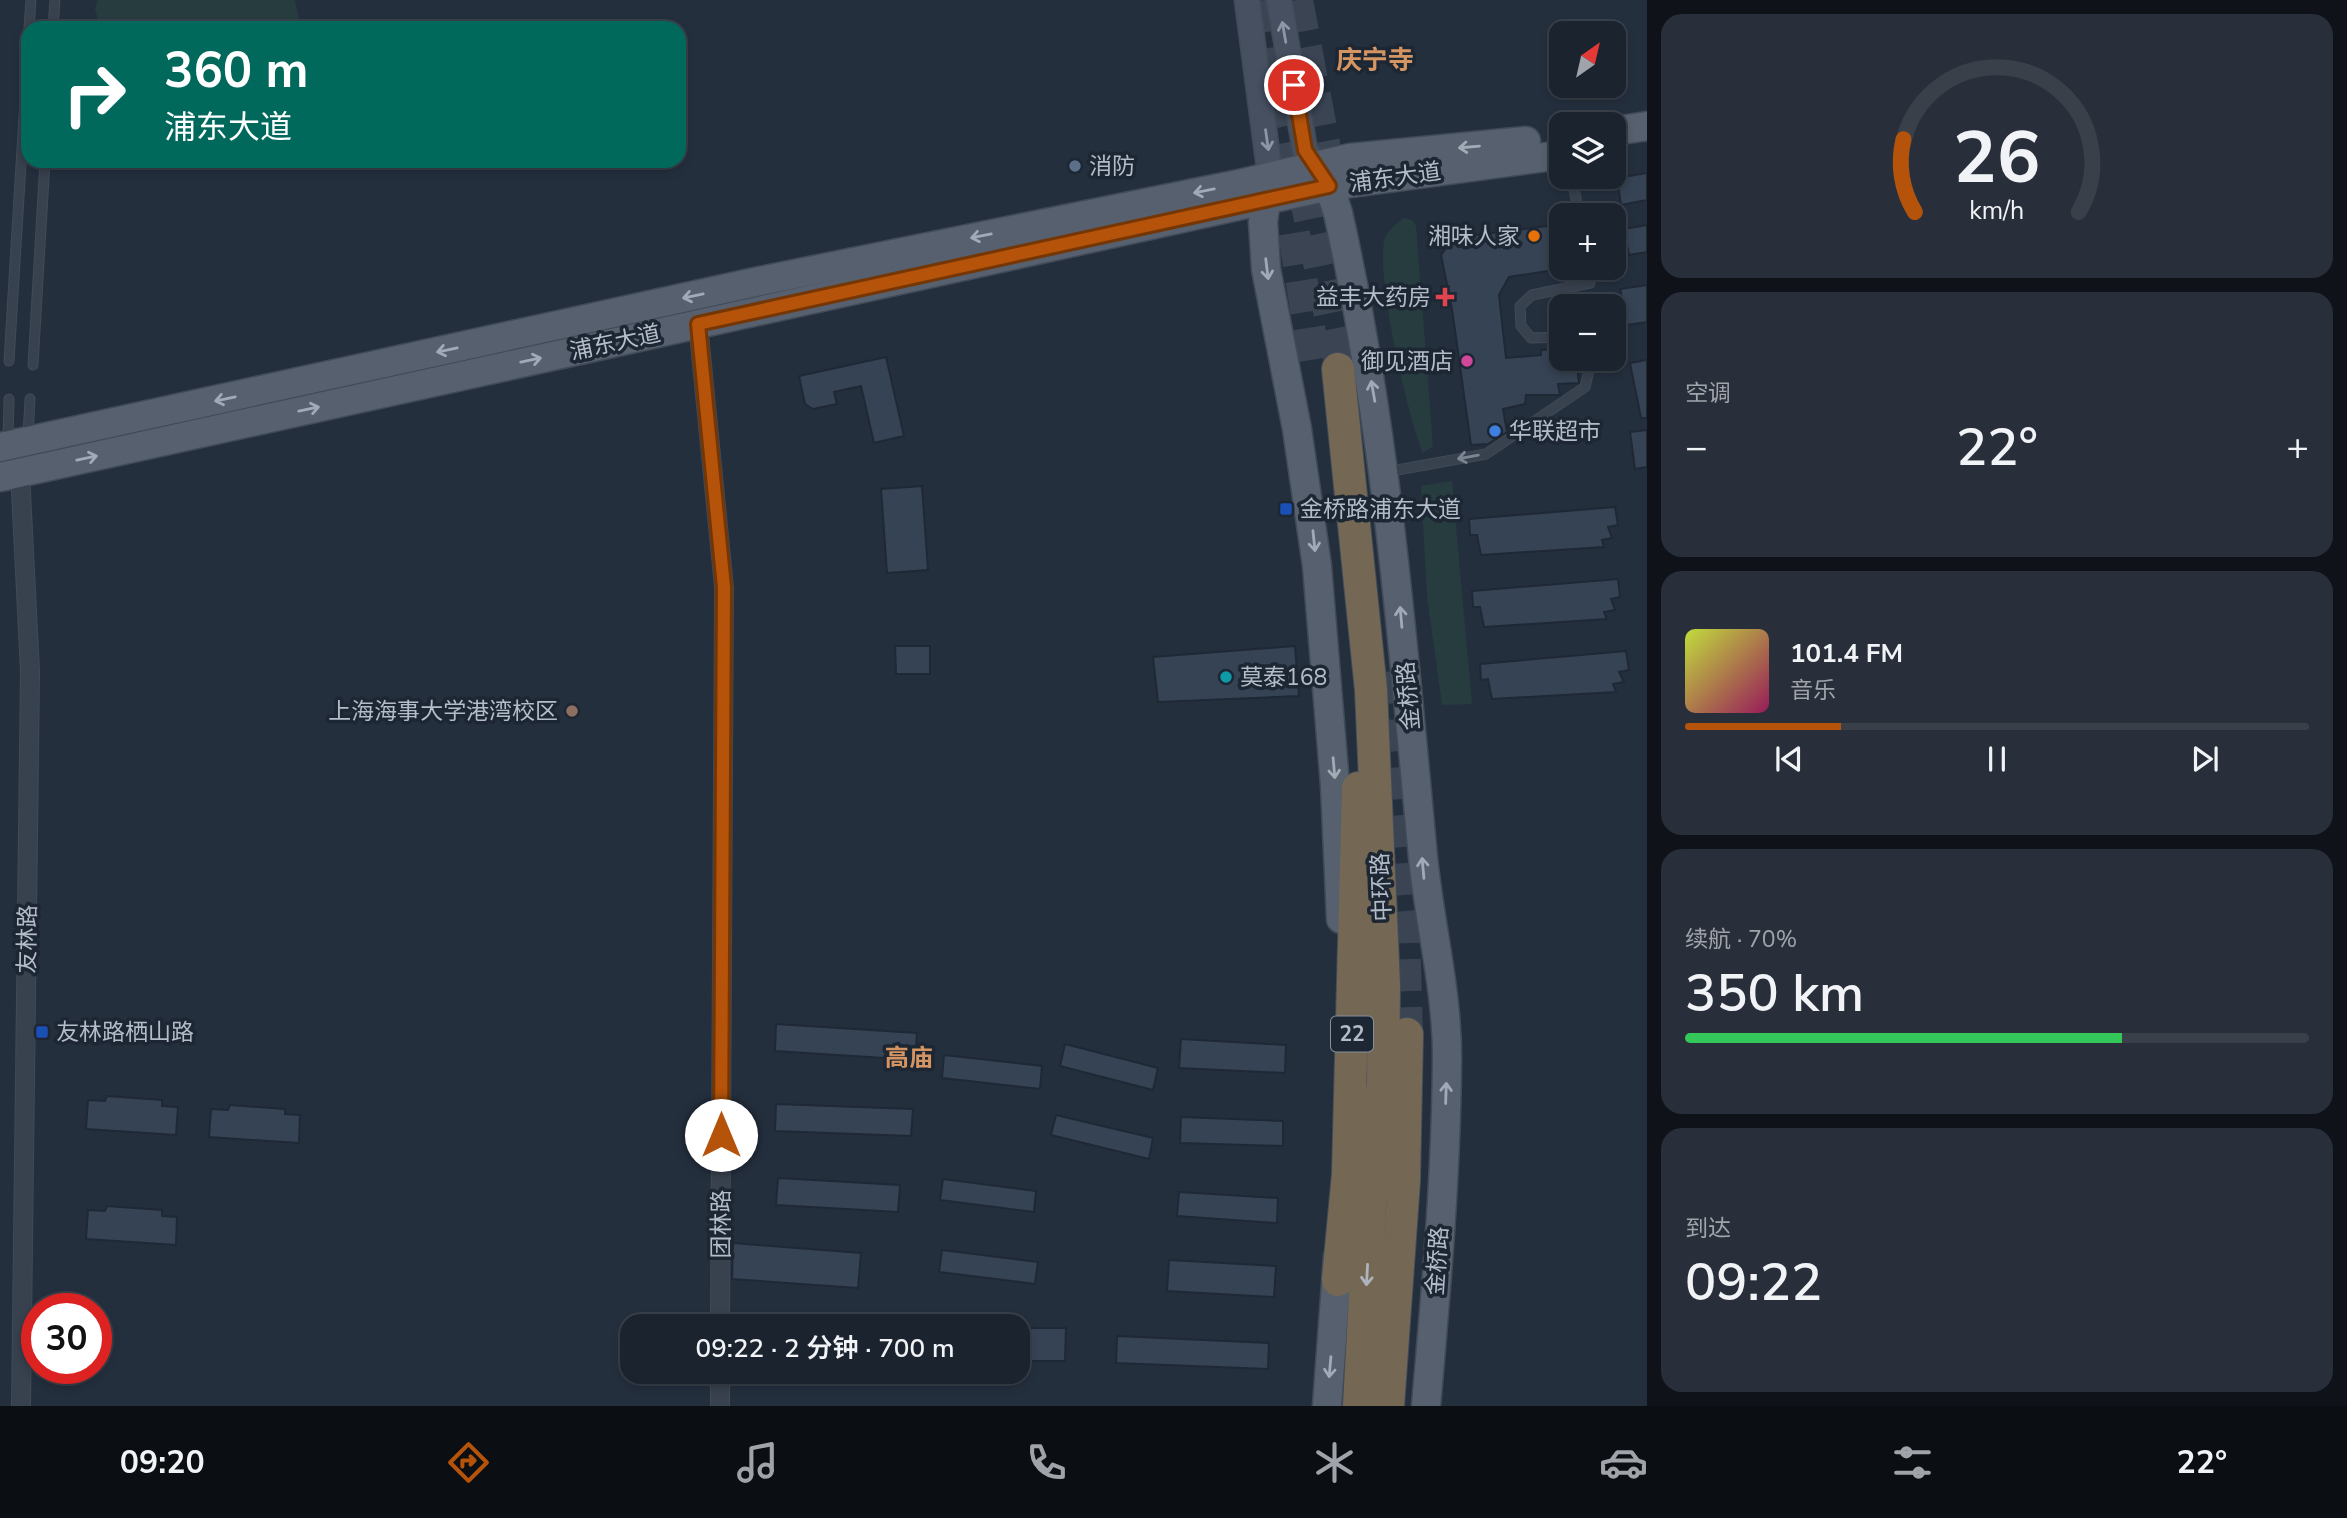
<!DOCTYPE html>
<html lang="zh">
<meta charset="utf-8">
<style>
body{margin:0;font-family:"Nunito Sans","Noto Sans SC",sans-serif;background:#282f3a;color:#f1f3f6;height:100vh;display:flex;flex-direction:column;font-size:26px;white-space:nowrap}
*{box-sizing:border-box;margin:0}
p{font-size:23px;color:#a0a4aa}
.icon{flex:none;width:38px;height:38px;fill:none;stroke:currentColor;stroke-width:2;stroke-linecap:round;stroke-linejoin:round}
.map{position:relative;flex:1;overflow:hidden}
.panel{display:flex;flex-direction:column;gap:14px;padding:14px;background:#0f1319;width:700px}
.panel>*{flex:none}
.banner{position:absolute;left:21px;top:21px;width:665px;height:147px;border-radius:21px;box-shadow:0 4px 10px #0003,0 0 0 2px #39404a;background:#00695c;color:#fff;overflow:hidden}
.needle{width:46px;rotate:34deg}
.controls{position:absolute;left:1549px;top:21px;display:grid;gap:14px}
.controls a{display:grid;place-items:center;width:77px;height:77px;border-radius:14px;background:#1b232e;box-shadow:0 4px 10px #0003,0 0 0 2px #39404a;font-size:35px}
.speed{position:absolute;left:21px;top:1293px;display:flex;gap:14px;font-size:35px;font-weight:700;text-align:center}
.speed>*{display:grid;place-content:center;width:91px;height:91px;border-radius:50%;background:#1b232e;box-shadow:0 4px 10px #0003,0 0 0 2px #39404a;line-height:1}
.speed .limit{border:10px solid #d22;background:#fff;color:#111}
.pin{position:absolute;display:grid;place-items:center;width:60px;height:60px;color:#fff;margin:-30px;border:4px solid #fff;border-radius:50%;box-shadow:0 2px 7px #0007}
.me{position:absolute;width:77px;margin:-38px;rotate:0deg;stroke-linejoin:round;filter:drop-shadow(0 0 5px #0008)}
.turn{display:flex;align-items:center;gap:24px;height:147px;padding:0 28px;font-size:32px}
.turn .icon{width:91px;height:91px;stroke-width:2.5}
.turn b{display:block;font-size:49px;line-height:60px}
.big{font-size:52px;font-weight:600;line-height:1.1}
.panel .card{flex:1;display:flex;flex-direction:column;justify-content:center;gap:10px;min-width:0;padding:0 24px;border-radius:21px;background:#282f3a}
.panel .dial{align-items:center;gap:0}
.dial svg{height:182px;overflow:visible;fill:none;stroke:#39404a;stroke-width:7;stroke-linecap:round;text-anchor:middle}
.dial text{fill:#f1f3f6;stroke:none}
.song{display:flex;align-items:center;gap:21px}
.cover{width:84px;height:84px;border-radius:10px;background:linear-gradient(135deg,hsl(70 70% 55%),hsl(330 70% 35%))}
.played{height:7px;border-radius:4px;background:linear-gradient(90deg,#b45309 25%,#39404a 25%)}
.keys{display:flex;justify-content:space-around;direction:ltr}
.heat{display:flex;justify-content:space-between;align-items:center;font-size:38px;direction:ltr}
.charge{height:10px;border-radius:5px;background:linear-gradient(90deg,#34c759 70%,#39404a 0)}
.trip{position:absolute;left:620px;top:1314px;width:410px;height:70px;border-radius:21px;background:#1b232e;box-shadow:0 4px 10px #0003,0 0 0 2px #39404a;font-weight:600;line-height:70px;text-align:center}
.dock{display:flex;height:112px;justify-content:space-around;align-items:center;background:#0b0e12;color:#a0a4aa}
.dock .icon{width:49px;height:49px}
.dock .selected{color:#b45309}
.dock b{font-size:32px;color:#f1f3f6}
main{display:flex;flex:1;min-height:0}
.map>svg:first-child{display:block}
</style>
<main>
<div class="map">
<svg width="1647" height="1406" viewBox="0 0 1647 1406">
<rect width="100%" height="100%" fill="#242f3e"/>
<!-- green -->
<g fill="#263c3f">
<path d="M98,0H295L301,28H100L95,8Z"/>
<path d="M1404,218L1412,220L1416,226L1433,446L1423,453C1407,413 1377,282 1384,242C1386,231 1396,224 1404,218Z"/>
<path d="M1452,481L1472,704L1442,705L1427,596L1421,486Z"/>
</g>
<!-- building -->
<g fill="#364354" stroke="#1f2835" stroke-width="2">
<path d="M1647,173V200L1621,205L1617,178Z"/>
<path d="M1555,225L1561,269L1509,277L1499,295L1506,358L1541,355V350L1561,349V359H1576L1579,383L1558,384L1560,395H1526L1525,404L1503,409L1507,432L1488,444L1471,445L1452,309L1441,255L1453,238Z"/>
<path d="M1647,225V252L1629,255L1624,229Z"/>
<path d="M1647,285V322L1627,325L1620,289Z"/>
<path d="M886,357L904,436L874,443L861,386L834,392L837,404L813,409L805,404L799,376Z"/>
<path d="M1647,360V418H1641L1630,363Z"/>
<path d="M1647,430V467L1635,469L1630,432Z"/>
<path d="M922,486L928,570L887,573L881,489Z"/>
<path d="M1615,507L1618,525L1608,527L1612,538L1602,540L1604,547L1481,555L1477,535H1470L1469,519Z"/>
<path d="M1618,579L1620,597L1611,599L1615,610L1604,612L1607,619L1484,627L1480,607H1473L1472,591Z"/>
<path d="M895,646H930V674H896Z"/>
<path d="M1295,646L1299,696L1158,702L1153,657Z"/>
<path d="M1626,651L1629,670L1619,672L1624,682L1613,684L1616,692L1492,699L1488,679L1481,680L1480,664Z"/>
<path d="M776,1024L917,1033L915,1060L775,1051Z"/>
<path d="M1181,1039L1286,1045L1285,1073L1179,1068Z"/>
<path d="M1065,1044L1158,1068L1153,1090L1060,1066Z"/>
<path d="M944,1055L1042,1066L1040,1089L942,1078Z"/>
<path d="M107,1096L162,1100V1106L178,1107L176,1135L86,1129L88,1100L105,1101Z"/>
<path d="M776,1104L913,1109L911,1136L775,1131Z"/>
<path d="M230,1105L285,1109V1114L300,1115L299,1143L209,1137L211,1109L228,1110Z"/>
<path d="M1056,1115L1153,1138L1149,1159L1051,1135Z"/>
<path d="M1181,1117L1283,1121V1146L1180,1143Z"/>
<path d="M778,1178L900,1185L898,1212L776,1205Z"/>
<path d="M943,1179L1036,1191L1034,1212L940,1200Z"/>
<path d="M1179,1192L1278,1198L1277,1223L1177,1216Z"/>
<path d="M107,1206L162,1210V1216L177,1217L176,1245L86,1239L88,1210L105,1211Z"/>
<path d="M733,1243L861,1253L858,1288L732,1279Z"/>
<path d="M942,1250L1038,1262L1035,1284L939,1272Z"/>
<path d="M1169,1260L1276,1266L1274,1297L1167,1291Z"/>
<path d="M1017,1328H1066L1065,1361H1017Z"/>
<path d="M1117,1336L1269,1343L1268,1369L1116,1363Z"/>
</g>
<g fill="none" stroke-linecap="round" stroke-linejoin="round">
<!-- highway-tunnel -->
<g stroke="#3a4453" stroke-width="32" stroke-dasharray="32 16" stroke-linecap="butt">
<path d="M1264,0L1347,396"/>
<path d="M1297,0L1333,192"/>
<path d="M1294,233L1316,372"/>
<path d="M1384,672L1404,931L1407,1034"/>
</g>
<defs>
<g id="lane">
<path d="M29,28L31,0"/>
<path d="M53,28L55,0"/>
<path d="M1572,177L1579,215"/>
<path d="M1561,337L1531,338L1521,326L1520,306L1532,295L1590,283L1588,268"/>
<path d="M9,361L28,50"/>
<path d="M33,365L45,161"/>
<path d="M28,436L30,399"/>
<path d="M8,441L9,399"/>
<path d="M1386,472L1486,454L1585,387L1589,370L1587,359"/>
</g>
<g id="street">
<path d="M698,324L724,587L720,1326"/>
<path d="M20,472L30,671L21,1406"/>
<path d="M720,1406V1372"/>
</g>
<g id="secondary">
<path d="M1247,0L1270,175"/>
<path d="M1279,0L1305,150L1314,164"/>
</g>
<g id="primary">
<path d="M1614,131L1647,126"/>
<path d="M1319,173L1329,186L1338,213C1385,422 1402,634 1422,847C1428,919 1448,990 1447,1062C1446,1177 1436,1292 1426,1406"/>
<path d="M1268,185L1263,222L1266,269L1297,429L1317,566L1335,785L1341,919"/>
<path d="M0,447L760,281L1239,184L1350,158L1526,141"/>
<path d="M0,477L1329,186L1561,155"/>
<path d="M1327,1406L1338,1257"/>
</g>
<g id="highway">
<path d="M1338,369L1371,690L1384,985L1383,1082L1370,1207L1359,1406"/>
<path d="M1338,1280L1348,1174L1358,788"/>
<path d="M1388,1406L1404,1181L1407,1034"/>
</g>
</defs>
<!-- lane casing -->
<use href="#lane" stroke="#414a57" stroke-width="11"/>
<!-- street casing -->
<use href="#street" stroke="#414a57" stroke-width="20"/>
<!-- secondary casing -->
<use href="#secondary" stroke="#414a57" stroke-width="27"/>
<!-- primary casing -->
<use href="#primary" stroke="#414a57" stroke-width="31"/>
<!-- highway casing -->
<use href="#highway" stroke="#434c59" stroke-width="34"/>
<!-- lane -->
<use href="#lane" stroke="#38414e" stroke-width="9"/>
<!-- street -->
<use href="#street" stroke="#38414e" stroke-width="18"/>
<!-- secondary -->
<use href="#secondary" stroke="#465061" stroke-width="24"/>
<!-- primary -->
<use href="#primary" stroke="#56606e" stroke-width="28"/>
<!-- highway -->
<use href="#highway" stroke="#746855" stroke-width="32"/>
</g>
<!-- one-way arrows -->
<defs><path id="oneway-shaft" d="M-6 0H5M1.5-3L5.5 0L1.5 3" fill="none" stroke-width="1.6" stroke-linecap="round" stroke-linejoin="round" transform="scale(1.75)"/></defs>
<g stroke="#8e96a5">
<use href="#oneway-shaft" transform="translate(1284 32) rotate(-100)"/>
<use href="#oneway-shaft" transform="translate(1267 140) rotate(82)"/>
</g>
<g stroke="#a1aab7">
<use href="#oneway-shaft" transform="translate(1469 147) rotate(175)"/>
<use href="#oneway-shaft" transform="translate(1204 191) rotate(169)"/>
<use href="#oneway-shaft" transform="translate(981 236) rotate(169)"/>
<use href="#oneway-shaft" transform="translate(1267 269) rotate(83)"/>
<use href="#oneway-shaft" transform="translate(693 296) rotate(168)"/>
<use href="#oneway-shaft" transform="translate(447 350) rotate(168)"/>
<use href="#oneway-shaft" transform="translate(531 360) rotate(-12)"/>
<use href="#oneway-shaft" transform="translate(1373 391) rotate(-100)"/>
<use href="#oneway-shaft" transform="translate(225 399) rotate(168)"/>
<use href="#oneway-shaft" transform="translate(309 409) rotate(-12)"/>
<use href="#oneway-shaft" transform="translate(87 458) rotate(-12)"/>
<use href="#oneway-shaft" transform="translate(1314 541) rotate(84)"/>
<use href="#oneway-shaft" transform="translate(1401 617) rotate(-95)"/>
<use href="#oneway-shaft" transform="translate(1334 768) rotate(85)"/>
<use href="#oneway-shaft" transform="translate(1423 868) rotate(-95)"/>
<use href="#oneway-shaft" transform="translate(1446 1093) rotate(-88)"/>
<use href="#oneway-shaft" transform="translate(1330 1367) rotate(95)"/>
</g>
<use stroke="#7c8592" href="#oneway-shaft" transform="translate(1468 457) rotate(170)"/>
<use stroke="#aeb4bd" href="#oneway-shaft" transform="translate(1367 1275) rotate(93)"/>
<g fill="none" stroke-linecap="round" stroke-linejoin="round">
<defs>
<path id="route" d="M721,1135L724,587L698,324L1329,186L1305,150L1294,85"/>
</defs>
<!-- route casing -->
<use href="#route" stroke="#753606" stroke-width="18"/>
<!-- route -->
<use href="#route" stroke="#b45309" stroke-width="12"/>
</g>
<!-- markers -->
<circle fill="#5c6f8a" stroke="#1d2633" stroke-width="2.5" cx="1075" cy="166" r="7"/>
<circle fill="#e8710a" stroke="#1d2633" stroke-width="2.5" cx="1534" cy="236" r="7"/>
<path fill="#e0444e" stroke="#1d2633" stroke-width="2.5" d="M1441.5 286.5h7v7h7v7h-7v7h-7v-7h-7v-7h7z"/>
<circle fill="#d1479c" stroke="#1d2633" stroke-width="2.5" cx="1467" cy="361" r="7"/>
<circle fill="#3f7fe0" stroke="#1d2633" stroke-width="2.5" cx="1495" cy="431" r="7"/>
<g fill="#1a4fb4" stroke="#1d2633" stroke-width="2.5">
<rect x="1279" y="502" width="14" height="14" rx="3.5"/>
<rect x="35" y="1025" width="14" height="14" rx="3.5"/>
</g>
<circle fill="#0f9aa8" stroke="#1d2633" stroke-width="2.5" cx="1226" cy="677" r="7"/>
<circle fill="#8d6e63" stroke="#1d2633" stroke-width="2.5" cx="572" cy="711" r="7"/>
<g text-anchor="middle" stroke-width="7" stroke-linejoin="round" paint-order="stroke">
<!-- shield labels -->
<rect fill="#1d2633" stroke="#878f9c" stroke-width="2" x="1331" y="1016.5" width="42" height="35" rx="5"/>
<g font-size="21" font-weight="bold" fill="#b4bcc9">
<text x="1352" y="1041">22</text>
</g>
<!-- poi labels -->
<g font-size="23" fill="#b4bcc9" stroke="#1d2633" text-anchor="start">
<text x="1089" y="174">消防</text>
<text x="1520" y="244" text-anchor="end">湘味人家</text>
<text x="1431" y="305" text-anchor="end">益丰大药房</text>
<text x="1453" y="369" text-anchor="end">御见酒店</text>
<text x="1509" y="439">华联超市</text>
<text x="1300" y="517">金桥路浦东大道</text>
<text x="1240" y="685">莫泰168</text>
<text x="558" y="719" text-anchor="end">上海海事大学港湾校区</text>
<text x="56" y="1040">友林路栖山路</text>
</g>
<!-- street labels -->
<g font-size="23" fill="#b4bcc9" stroke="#1d2633">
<text transform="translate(1395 177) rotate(-8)" y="8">浦东大道</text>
<text transform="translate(615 342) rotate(-12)" y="8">浦东大道</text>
<text transform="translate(1408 696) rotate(-95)" y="8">金桥路</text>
<text transform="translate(1381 887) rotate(-92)" y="8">中环路</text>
<text transform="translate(27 939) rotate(-89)" y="8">友林路</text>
<text transform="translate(721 1224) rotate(-90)" y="8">团林路</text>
<text transform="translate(1437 1261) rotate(-86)" y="8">金桥路</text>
</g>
<!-- neighbourhood labels -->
<g font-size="24" font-weight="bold" fill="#d59563" stroke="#1d2633">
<text x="909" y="1066">高庙</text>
</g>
<!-- quarter labels -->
<g font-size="26" font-weight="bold" fill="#d59563" stroke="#1d2633">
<text x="1375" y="69">庆宁寺</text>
</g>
</g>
</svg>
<div class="controls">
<a><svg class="needle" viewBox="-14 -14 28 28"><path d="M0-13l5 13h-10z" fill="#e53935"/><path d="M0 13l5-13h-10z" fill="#a0a4aa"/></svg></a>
<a><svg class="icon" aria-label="layers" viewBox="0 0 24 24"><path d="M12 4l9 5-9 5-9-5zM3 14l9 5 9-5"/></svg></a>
<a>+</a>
<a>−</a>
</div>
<div class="speed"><div class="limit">30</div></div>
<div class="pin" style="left:1294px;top:85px;background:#d93025"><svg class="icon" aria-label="arrive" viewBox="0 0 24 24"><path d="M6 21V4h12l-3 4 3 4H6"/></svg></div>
<svg class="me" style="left:721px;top:1135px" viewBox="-20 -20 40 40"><circle r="19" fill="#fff"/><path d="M0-13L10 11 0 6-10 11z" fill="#b45309"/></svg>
<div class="trip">09:22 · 2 分钟 · 700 m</div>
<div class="banner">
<div class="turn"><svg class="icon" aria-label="right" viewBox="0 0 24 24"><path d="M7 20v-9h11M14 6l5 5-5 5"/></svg><div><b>360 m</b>浦东大道</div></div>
</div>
</div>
<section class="panel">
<div class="card dial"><svg viewBox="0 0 100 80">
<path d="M14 69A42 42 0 1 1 86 69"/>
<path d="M14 69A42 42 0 0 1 9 37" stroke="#b45309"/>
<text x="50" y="56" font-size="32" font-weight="700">26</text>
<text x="50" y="72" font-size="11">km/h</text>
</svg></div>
<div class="card"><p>空调</p>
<div class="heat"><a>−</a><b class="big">22°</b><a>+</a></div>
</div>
<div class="card">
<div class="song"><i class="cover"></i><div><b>101.4 FM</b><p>音乐</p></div></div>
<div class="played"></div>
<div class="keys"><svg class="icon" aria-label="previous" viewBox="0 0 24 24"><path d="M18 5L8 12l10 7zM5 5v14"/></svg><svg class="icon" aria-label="pause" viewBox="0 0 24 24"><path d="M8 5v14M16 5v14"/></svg><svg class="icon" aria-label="next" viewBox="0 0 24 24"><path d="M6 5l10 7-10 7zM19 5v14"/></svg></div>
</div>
<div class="card"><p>续航 · 70%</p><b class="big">350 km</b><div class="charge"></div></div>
<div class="card"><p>到达</p><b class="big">09:22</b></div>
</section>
</main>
<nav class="dock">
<b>09:20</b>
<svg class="icon selected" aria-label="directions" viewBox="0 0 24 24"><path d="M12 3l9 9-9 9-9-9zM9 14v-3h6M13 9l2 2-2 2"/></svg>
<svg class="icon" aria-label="music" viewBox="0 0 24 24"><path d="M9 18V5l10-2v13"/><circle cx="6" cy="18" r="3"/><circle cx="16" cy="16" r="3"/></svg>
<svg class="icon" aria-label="phone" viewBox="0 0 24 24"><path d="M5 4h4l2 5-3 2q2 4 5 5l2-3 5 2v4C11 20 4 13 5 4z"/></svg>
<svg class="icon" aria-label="climate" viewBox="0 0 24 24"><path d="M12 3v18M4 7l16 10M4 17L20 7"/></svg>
<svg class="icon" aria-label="car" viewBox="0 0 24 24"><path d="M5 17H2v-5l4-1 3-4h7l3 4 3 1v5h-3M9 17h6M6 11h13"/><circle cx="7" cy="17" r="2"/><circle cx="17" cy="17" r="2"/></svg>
<svg class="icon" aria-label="filters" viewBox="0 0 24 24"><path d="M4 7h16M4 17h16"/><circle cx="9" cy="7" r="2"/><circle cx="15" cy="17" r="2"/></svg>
<b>22°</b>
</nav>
